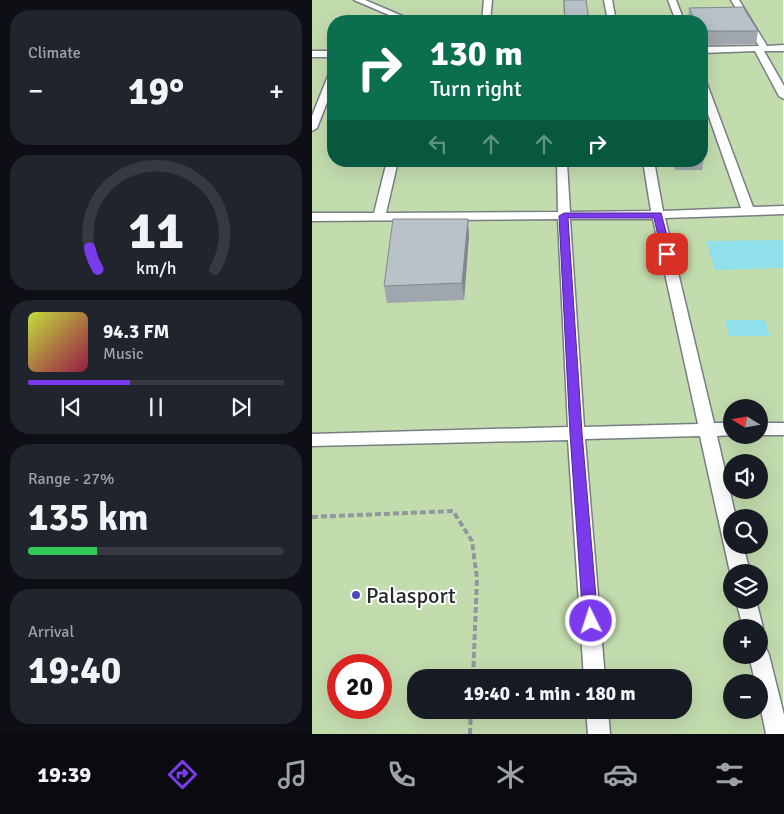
<!DOCTYPE html>
<meta charset="utf-8">
<style>
body{margin:0;font-family:Signika,sans-serif;background:#20242c;color:#f1f3f6;height:100vh;display:flex;flex-direction:column;font-size:19px;white-space:nowrap}
*{box-sizing:border-box;margin:0}
p{font-size:16px;color:#9ea1a6}
.icon{flex:none;width:28px;height:28px;fill:none;stroke:currentColor;stroke-width:2;stroke-linecap:round;stroke-linejoin:round}
.map{position:relative;flex:1;overflow:hidden}
.panel{display:flex;flex-direction:column;gap:10px;padding:10px;background:#0d0f14;width:312px}
.panel>*{flex:none}
.guide{position:absolute;left:15px;top:15px;width:381px;height:152px;border-radius:20px;box-shadow:0 5px 20px #0002;background:#0b6e4f;color:#fff;overflow:hidden}
.needle{width:32px;rotate:281deg}
.controls{position:absolute;left:411px;top:399px;display:grid;gap:10px}
.controls a{display:grid;place-items:center;width:45px;height:45px;border-radius:50%;background:#171b24;box-shadow:0 5px 20px #0002;font-size:25px}
.speed{position:absolute;left:15px;top:654px;display:flex;gap:10px;font-size:25px;font-weight:700;text-align:center}
.speed>*{display:grid;place-content:center;width:65px;height:65px;border-radius:50%;background:#171b24;box-shadow:0 5px 20px #0002;line-height:1}
.speed .limit{border:8px solid #d22;background:#fff;color:#111}
.pin{position:absolute;display:grid;place-items:center;width:42px;height:42px;color:#fff;margin:-21px;border-radius:10px;box-shadow:0 2px 8px #0006}
.me{position:absolute;width:55px;margin:-28px;rotate:356deg;stroke-linejoin:round;filter:drop-shadow(0 0 4px #0008)}
.turn{display:flex;align-items:center;gap:18px;height:105px;padding:0 20px;font-size:22px}
.turn .icon{width:65px;height:65px;stroke-width:2.5}
.turn b{display:block;font-size:35px;line-height:42px}
.lanes{display:flex;align-items:center;height:48px;padding:0 20px;background:#0003;justify-content:center;gap:25px;direction:ltr}
.lanes .off{opacity:.35}
.big{font-size:38px;font-weight:800;line-height:1.1}
.panel .widget{flex:1;display:flex;flex-direction:column;justify-content:center;gap:8px;min-width:0;padding:0 18px;border-radius:20px;background:#20242c}
.panel .dial{align-items:center;gap:0}
.dial svg{height:130px;overflow:visible;fill:none;stroke:#363941;stroke-width:7;stroke-linecap:round;text-anchor:middle}
.dial text{fill:#f1f3f6;stroke:none}
.song{display:flex;align-items:center;gap:15px}
.cover{width:60px;height:60px;border-radius:8px;background:linear-gradient(135deg,hsl(70 70% 55%),hsl(340 70% 35%))}
.played{height:5px;border-radius:2px;background:linear-gradient(90deg,#7c3aed 40%,#363941 40%)}
.keys{display:flex;justify-content:space-around;direction:ltr}
.heat{display:flex;justify-content:space-between;align-items:center;font-size:28px;direction:ltr}
.charge{height:8px;border-radius:4px;background:linear-gradient(90deg,#34c759 27%,#363941 0)}
.trip{position:absolute;left:95px;top:669px;width:285px;height:50px;border-radius:20px;background:#171b24;box-shadow:0 5px 20px #0002;font-weight:800;line-height:50px;text-align:center}
.tabs{display:flex;height:80px;justify-content:space-around;align-items:center;background:#090b0e;color:#9ea1a6}
.tabs .icon{width:35px;height:35px}
.tabs .current{color:#7c3aed}
.tabs b{font-size:22px;color:#f1f3f6}
main{display:flex;flex:1;min-height:0}
.map>svg:first-child{display:block}
</style>
<main>
<section class="panel">
<div class="widget"><p>Climate</p>
<div class="heat"><a>−</a><b class="big">19°</b><a>+</a></div>
</div>
<div class="widget dial"><svg viewBox="0 0 100 80">
<path d="M14 69A42 42 0 1 1 86 69"/>
<path d="M14 69A42 42 0 0 1 9 56" stroke="#7c3aed"/>
<text x="50" y="56" font-size="32" font-weight="700">11</text>
<text x="50" y="72" font-size="11">km/h</text>
</svg></div>
<div class="widget">
<div class="song"><i class="cover"></i><div><b>94.3 FM</b><p>Music</p></div></div>
<div class="played"></div>
<div class="keys"><svg class="icon" aria-label="previous" viewBox="0 0 24 24"><path d="M18 5L8 12l10 7zM5 5v14"/></svg><svg class="icon" aria-label="pause" viewBox="0 0 24 24"><path d="M8 5v14M16 5v14"/></svg><svg class="icon" aria-label="next" viewBox="0 0 24 24"><path d="M6 5l10 7-10 7zM19 5v14"/></svg></div>
</div>
<div class="widget"><p>Range · 27%</p><b class="big">135 km</b><div class="charge"></div></div>
<div class="widget"><p>Arrival</p><b class="big">19:40</b></div>
</section>
<div class="map">
<svg width="472" height="734" viewBox="0 0 472 734">
<rect width="100%" height="100%" fill="#eff7ff"/>
<!-- green -->
<path fill="#c3dcae" fill-rule="evenodd" d="M0,0H471V734H0ZM21,21H390V161H21ZM420,408H448V435H420ZM420,462H448V490H420ZM420,518H448V545H420ZM420,572H448V600H420ZM420,628H448V655H420ZM26,665H69V708H26ZM104,678H371V710H104ZM420,682H448V710H420Z"/>
<!-- water -->
<g fill="#8fe0eb">
<path d="M471,240V268L403,270L394,241Z"/>
<path d="M413,320H453L458,336H417Z"/>
</g>
<g fill="none" stroke-linecap="round" stroke-linejoin="round">
<defs>
<g id="service">
<path d="M42,0H53L102,21H91Z"/>
<path d="M172,0H180L178,21H170Z"/>
<path d="M292,0H300L304,21H296Z"/>
<path d="M356,0H364L372,21H364Z"/>
<path d="M419,0H427L455,46L472,45V51H452L472,86V99L467,96L443,51L390,53V47L447,46Z"/>
<rect x="0" y="51" width="21" height="6"/>
<path d="M21,73V87L5,128L0,131V116L16,76Z"/>
<path d="M390,81L395,84L441,207L472,206V214L353,218L402,423H420L421,435L405,436L424,518H420V545H431L438,572H420V575L418,572L388,436L273,439L293,678H272L256,440L0,446V434L256,427L246,219L0,221V213H62L75,161H86L74,213L246,212L245,161L255,163L258,212L339,211L331,161H342L351,211L429,208L390,97ZM258,219H341L386,424L272,427Z"/>
<path d="M448,423H472V435H447Z"/>
<path d="M424,600H444L451,628L448,635V628H431Z"/>
<path d="M448,645L454,648L457,655L472,715V734H454L448,705V682H443L437,655H448Z"/>
<path d="M274,710H296L298,734H276Z"/>
</g>
</defs>
<!-- service casing -->
<use href="#service" stroke="#777e85" stroke-width="3"/>
<!-- path -->
<g stroke="#91979c" stroke-width="4" stroke-dasharray="6 3" stroke-linecap="butt">
<path d="M0,517L141,511L160,541L165,579L161,678"/>
<path d="M158,734L159,710"/>
</g>
<!-- service -->
<use href="#service" fill="#fff" fill-rule="evenodd"/>
</g>
<!-- wall -->
<g fill="#9fa6ad">
<path d="M251,0H274L277,21H252Z"/>
<path d="M377,8L446,31L444,44L390,45V21H376Z"/>
<path d="M390,145L393,153L390,170H363L361,162L344,163L343,161H390Z"/>
<path d="M294,161H330V164L295,166Z"/>
<path d="M157,235L152,300L75,303L72,286Z"/>
</g>
<!-- shaded-wall -->
<g fill="#82878d">
<path d="M392,31L390,45V34Z"/>
<path d="M156,219L157,235L152,300L150,283Z"/>
</g>
<!-- building -->
<g fill="#b9c1c9" stroke="#82878d">
<path d="M252,0H274L277,21H253Z"/>
<path d="M431,7L446,31H392L390,34V21H384L377,8Z"/>
<path d="M390,145L393,153H390Z"/>
<path d="M81,219H156L150,283L72,286Z"/>
</g>
<!-- route -->
<path fill="#7c3aed" stroke="#51269a" d="M349,213L360,254L355,257L350,254L342,218H256L270,433L286,621L284,626L279,628L273,626L271,621L258,433L247,216L252,213Z"/>
<!-- markers -->
<circle fill="#4b48be" stroke="#fff" stroke-width="2" cx="44" cy="595" r="5"/>
<g text-anchor="middle" stroke-width="4" stroke-linejoin="round" paint-order="stroke">
<!-- near-poi labels -->
<g font-size="22" fill="#272a2d" stroke="#fff" text-anchor="start">
<text x="54" y="603">Palasport</text>
</g>
</g>
</svg>
<div class="controls">
<a><svg class="needle" viewBox="-14 -14 28 28"><path d="M0-13l5 13h-10z" fill="#e53935"/><path d="M0 13l5-13h-10z" fill="#9ea1a6"/></svg></a>
<a><svg class="icon" aria-label="sound" viewBox="0 0 24 24"><path d="M4 9h4l5-4v14l-5-4H4zM17 9q2 3 0 6"/></svg></a>
<a><svg class="icon" aria-label="search" viewBox="0 0 24 24"><circle cx="10" cy="10" r="6"/><path d="M15 15l6 6"/></svg></a>
<a><svg class="icon" aria-label="layers" viewBox="0 0 24 24"><path d="M12 4l9 5-9 5-9-5zM3 14l9 5 9-5"/></svg></a>
<a>+</a>
<a>−</a>
</div>
<div class="speed"><div class="limit">20</div></div>
<div class="pin" style="left:355px;top:254px;background:#d93025"><svg class="icon" aria-label="arrive" viewBox="0 0 24 24"><path d="M6 21V4h12l-3 4 3 4H6"/></svg></div>
<svg class="me" style="left:279px;top:621px" viewBox="-20 -20 40 40"><circle r="17" fill="#7c3aed" stroke="#fff" stroke-width="3"/><path d="M0-11L8 9 0 5-8 9z" fill="#fff"/></svg>
<div class="trip">19:40 · 1 min · 180 m</div>
<div class="guide">
<div class="turn"><svg class="icon" aria-label="right" viewBox="0 0 24 24"><path d="M7 20v-9h11M14 6l5 5-5 5"/></svg><div><b>130 m</b>Turn right</div></div>
<div class="lanes"><svg class="icon off" aria-label="left" viewBox="0 0 24 24"><path d="M17 20v-9H6M10 6l-5 5 5 5"/></svg><svg class="icon off" aria-label="ahead" viewBox="0 0 24 24"><path d="M12 20V5M6 11l6-6 6 6"/></svg><svg class="icon off" aria-label="ahead" viewBox="0 0 24 24"><path d="M12 20V5M6 11l6-6 6 6"/></svg><svg class="icon" aria-label="right" viewBox="0 0 24 24"><path d="M7 20v-9h11M14 6l5 5-5 5"/></svg></div>
</div>
</div>
</main>
<nav class="tabs">
<b>19:39</b>
<svg class="icon current" aria-label="directions" viewBox="0 0 24 24"><path d="M12 3l9 9-9 9-9-9zM9 14v-3h6M13 9l2 2-2 2"/></svg>
<svg class="icon" aria-label="music" viewBox="0 0 24 24"><path d="M9 18V5l10-2v13"/><circle cx="6" cy="18" r="3"/><circle cx="16" cy="16" r="3"/></svg>
<svg class="icon" aria-label="phone" viewBox="0 0 24 24"><path d="M5 4h4l2 5-3 2q2 4 5 5l2-3 5 2v4C11 20 4 13 5 4z"/></svg>
<svg class="icon" aria-label="climate" viewBox="0 0 24 24"><path d="M12 3v18M4 7l16 10M4 17L20 7"/></svg>
<svg class="icon" aria-label="car" viewBox="0 0 24 24"><path d="M5 17H2v-5l4-1 3-4h7l3 4 3 1v5h-3M9 17h6M6 11h13"/><circle cx="7" cy="17" r="2"/><circle cx="17" cy="17" r="2"/></svg>
<svg class="icon" aria-label="filters" viewBox="0 0 24 24"><path d="M4 7h16M4 17h16"/><circle cx="9" cy="7" r="2"/><circle cx="15" cy="17" r="2"/></svg>
</nav>
